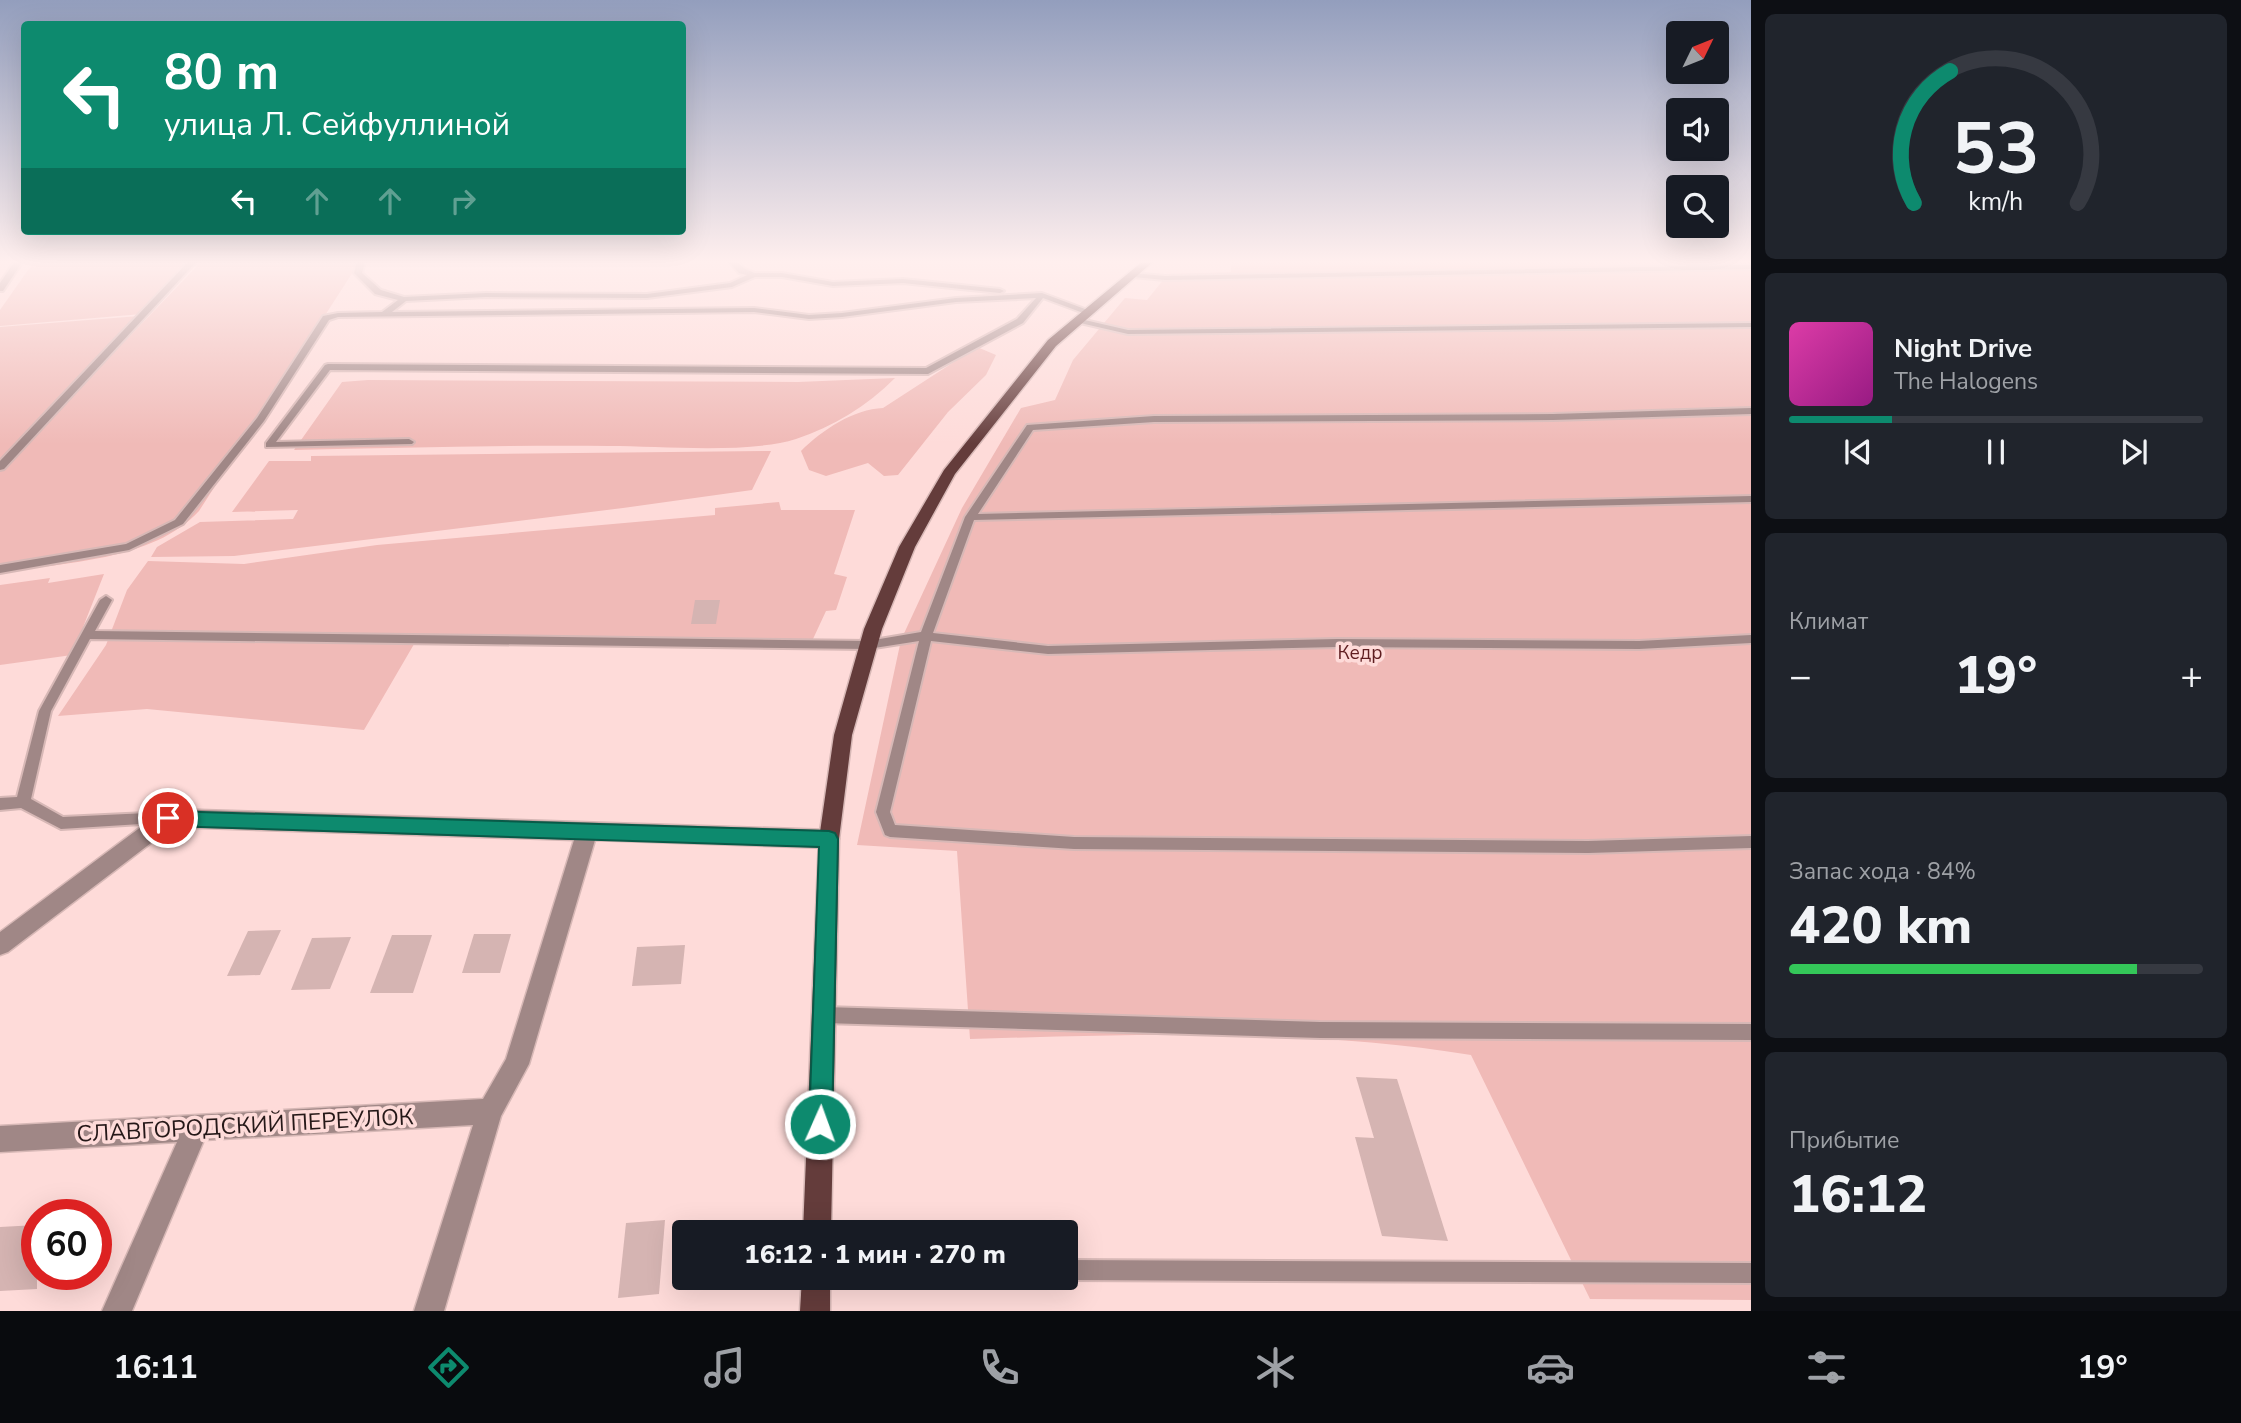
<!DOCTYPE html>
<html lang="ru">
<meta charset="utf-8">
<style>
body{margin:0;font-family:"Nunito Sans",sans-serif;background:#20242c;color:#f1f3f6;height:100vh;display:flex;flex-direction:column;font-size:26px;white-space:nowrap}
*{box-sizing:border-box;margin:0}
p{font-size:23px;color:#9ea1a6}
.icon{flex:none;width:38px;height:38px;fill:none;stroke:currentColor;stroke-width:2;stroke-linecap:round;stroke-linejoin:round}
.map{position:relative;flex:1;overflow:hidden}
.panel{display:flex;flex-direction:column;gap:14px;padding:14px;background:#0d0f14;width:490px}
.panel>*{flex:none}
.banner{position:absolute;left:21px;top:21px;width:665px;height:214px;border-radius:7px;box-shadow:0 7px 28px #0002;background:#0d8a6e;color:#fff;overflow:hidden}
.needle{width:46px;rotate:47deg}
.tools{position:absolute;left:1666px;top:21px;display:grid;gap:14px}
.tools a{display:grid;place-items:center;width:63px;height:63px;border-radius:7px;background:#171b24;box-shadow:0 7px 28px #0002;font-size:35px}
.speed{position:absolute;left:21px;top:1199px;display:flex;gap:14px;font-size:35px;font-weight:700;text-align:center}
.speed>*{display:grid;place-content:center;width:91px;height:91px;border-radius:50%;background:#171b24;box-shadow:0 7px 28px #0002;line-height:1}
.speed .limit{border:10px solid #d22;background:#fff;color:#111}
.pin{position:absolute;display:grid;place-items:center;width:60px;height:60px;color:#fff;margin:-30px;border:4px solid #fff;border-radius:50%;box-shadow:0 2px 7px #0007}
.me{position:absolute;width:77px;margin:-38px;rotate:2deg;stroke-linejoin:round;filter:drop-shadow(0 0 5px #0008)}
.turn{display:flex;align-items:center;gap:24px;height:147px;padding:0 28px;font-size:32px}
.turn .icon{width:91px;height:91px;stroke-width:2.5}
.turn b{display:block;font-size:49px;line-height:60px}
.lanes{display:flex;align-items:center;height:66px;padding:0 28px;background:#0003;justify-content:center;gap:35px;direction:ltr}
.lanes .off{opacity:.35}
.big{font-size:52px;font-weight:800;line-height:1.1}
.panel .tile{flex:1;display:flex;flex-direction:column;justify-content:center;gap:10px;min-width:0;padding:0 24px;border-radius:10px;background:#20242c}
.panel .dial{align-items:center;gap:0}
.dial svg{height:182px;overflow:visible;fill:none;stroke:#363941;stroke-width:7;stroke-linecap:round;text-anchor:middle}
.dial text{fill:#f1f3f6;stroke:none}
.song{display:flex;align-items:center;gap:21px}
.cover{width:84px;height:84px;border-radius:10px;background:linear-gradient(135deg,hsl(320 70% 55%),hsl(310 70% 35%))}
.played{height:7px;border-radius:4px;background:linear-gradient(90deg,#0d8a6e 25%,#363941 25%)}
.keys{display:flex;justify-content:space-around;direction:ltr}
.heat{display:flex;justify-content:space-between;align-items:center;font-size:38px;direction:ltr}
.charge{height:10px;border-radius:5px;background:linear-gradient(90deg,#34c759 84%,#363941 0)}
.trip{position:absolute;left:672px;top:1220px;width:406px;height:70px;border-radius:7px;background:#171b24;box-shadow:0 7px 28px #0002;font-weight:800;line-height:70px;text-align:center}
.dock{display:flex;height:112px;justify-content:space-around;align-items:center;background:#090b0e;color:#9ea1a6}
.dock .icon{width:49px;height:49px}
.dock .on{color:#0d8a6e}
.dock b{font-size:32px;color:#f1f3f6}
main{display:flex;flex:1;min-height:0}
.map>svg:first-child{display:block}
</style>
<main>
<div class="map">
<svg width="1751" height="1311" viewBox="0 0 1751 1311">
<rect width="100%" height="100%" fill="#fedbd9"/>
<!-- green -->
<g fill="#f0bab7">
<path d="M48,261H195L142,314L0,326V310L33,263Z"/>
<path d="M202,261H360L199,511C153,561 65,562 0,573V471Z"/>
<path d="M1231,261H1751V1300L1590,1299L1471,1055C1306,1028 1137,1034 970,1039L957,851L857,845L901,640L962,508L1021,408L1055,400L1073,360L1125,298L1147,300L1168,274L1231,272Z"/>
<path d="M139,316L0,461V327Z"/>
<path d="M977,347L996,355L986,375L948,412L898,475L884,476L868,463L826,476L809,470L801,451C822,430 854,409 883,408Z"/>
<path d="M895,378C867,406 833,427 796,439C748,454 661,446 609,446C504,445 399,448 294,450L342,382L368,380L798,382Z"/>
<path d="M771,451L752,490L623,508L234,556L151,557L157,547L200,522L293,519L298,510L232,512L269,461H311V456Z"/>
<path d="M779,502L781,510H855L834,574L847,577L836,610L826,611L813,639H417L364,730L147,709L58,716L106,645L127,590L148,561L244,564L377,545L715,515V508Z"/>
<path d="M104,574L72,655L0,665V585L50,578L48,583Z"/>
</g>
<!-- building -->
<g fill="#d5b4b2">
<path d="M695,600H720L716,624H691Z"/>
<path d="M281,930L260,975L227,976L248,931Z"/>
<path d="M474,934H511L500,973H462Z"/>
<path d="M392,935H432L413,993H370Z"/>
<path d="M351,937L330,989L291,990L312,938Z"/>
<path d="M685,945L681,984L632,986L637,947Z"/>
<path d="M1356,1077L1397,1079L1448,1241L1382,1236L1355,1137L1374,1138Z"/>
<path d="M665,1220L659,1294L618,1298L626,1223Z"/>
<path d="M37,1225V1289L0,1291V1227Z"/>
</g>
<g fill="none" stroke-linecap="round" stroke-linejoin="round">
<defs>
<g id="service">
<path d="M15,261H23L3,291H0V283Z"/>
<path d="M189,261H197L4,469L0,470V461Z"/>
<path d="M357,261H365L362,273L381,290L404,297L486,293L647,294L730,283L747,275L739,273L728,261H736L745,269L755,273H782L833,282L903,279L1000,289L1004,291L1000,293L903,283L833,286L782,277H755L732,287L647,298L486,297L406,301L392,312L754,308L809,315L842,313L956,298L1042,293L1093,312L1086,314L1043,298L1023,323L928,374L330,370L276,442L409,439L414,442L412,444L266,447V443L325,365L328,364L926,368L1017,319L1036,298L956,302L842,317L809,319L754,312L338,317L329,320L264,421L183,524L129,550L0,573V565L126,544L175,520L257,418L323,316L338,313L382,312L398,300L375,294L354,273Z"/>
<path d="M1751,265V269L1165,280L1133,277L1129,275L1133,273L1165,276Z"/>
<path d="M1076,318L1128,330L1751,323V327L1128,334L1076,322Z"/>
<path d="M1751,408V414L1553,420L1154,422L1033,430L978,514L1751,496V502L974,520L933,633L1048,646L1337,639L1639,641L1751,635V643L1639,649L1337,647L1048,654L931,641L890,812L895,825L1074,837L1588,841L1751,836V848L1588,853L1074,849L890,837L885,835L876,812L919,641L868,649L90,639L51,711L31,799L63,817L168,812L173,814L175,818L173,822L61,829L21,808L0,810V798L17,797L39,711L100,600L106,596L112,600L95,631L868,641L921,632L965,517L1027,425L1154,416L1553,414Z"/>
<path d="M824,1007L1320,1022L1751,1024V1040L1320,1038L824,1023L818,1021L816,1015L818,1009Z"/>
<path d="M1066,1260L1751,1263V1283L1066,1280L1060,1278H1066Z"/>
</g>
<path id="minor" d="M168,809L829,830L836,833L839,839L836,845L829,848L595,840L529,1064L501,1116L444,1311H414L473,1125L204,1140L132,1311H102L177,1142L0,1152V1126L483,1099L506,1059L574,840L172,827L8,952L0,955V932L161,812Z"/>
<g id="primary">
<path d="M1143,261H1154L1056,346L955,474L915,547L882,629L852,735L839,839L831,1232H803L819,839L834,735L864,629L899,547L944,470L1048,340Z"/>
<path d="M802,1278H830V1311H800Z"/>
</g>
</defs>
<!-- service casing -->
<use href="#service" stroke="#d7b8b6" stroke-width="4"/>
<!-- minor casing -->
<use href="#minor" stroke="#d7b8b6" stroke-width="3"/>
<!-- primary casing -->
<use href="#primary" stroke="#d7b8b6" stroke-width="3"/>
<!-- service -->
<use href="#service" fill="#a08786" fill-rule="evenodd"/>
<!-- minor -->
<use href="#minor" fill="#a08786" fill-rule="evenodd"/>
<!-- primary -->
<use href="#primary" fill="#643c3b" fill-rule="evenodd"/>
</g>
<!-- sky -->
<linearGradient id="sky" x2="0" y2="1"><stop stop-color="#939ebd"/><stop offset="0.59" stop-color="#ffefee"/><stop offset="1" stop-color="#ffefee" stop-opacity="0"/></linearGradient>
<rect width="1751" height="444" fill="url(#sky)"/>
<!-- route -->
<path fill="#0d8a6e" stroke="#085a48" stroke-width="2" d="M168,811L829,831L835,833L838,839L832,1124L829,1132L820,1135L812,1132L809,1124L819,847L168,826L162,824L159,818L162,813Z"/>
<g text-anchor="middle" stroke-width="7" stroke-linejoin="round" paint-order="stroke">
<!-- park labels -->
<g font-size="19" fill="#5f1d20" stroke="#fedbd9">
<text x="1360" y="659">Кедр</text>
</g>
<!-- near-street labels -->
<g font-size="23" fill="#251818" stroke="#fedbd9">
<text transform="translate(245 1125) rotate(-3)" y="8">СЛАВГОРОДСКИЙ ПЕРЕУЛОК</text>
</g>
</g>
</svg>
<div class="tools">
<a><svg class="needle" viewBox="-14 -14 28 28"><path d="M0-13l5 13h-10z" fill="#e53935"/><path d="M0 13l5-13h-10z" fill="#9ea1a6"/></svg></a>
<a><svg class="icon" aria-label="sound" viewBox="0 0 24 24"><path d="M4 9h4l5-4v14l-5-4H4zM17 9q2 3 0 6"/></svg></a>
<a><svg class="icon" aria-label="search" viewBox="0 0 24 24"><circle cx="10" cy="10" r="6"/><path d="M15 15l6 6"/></svg></a>
</div>
<div class="speed"><div class="limit">60</div></div>
<div class="pin" style="left:168px;top:818px;background:#d93025"><svg class="icon" aria-label="arrive" viewBox="0 0 24 24"><path d="M6 21V4h12l-3 4 3 4H6"/></svg></div>
<svg class="me" style="left:820px;top:1124px" viewBox="-20 -20 40 40"><circle r="17" fill="#0d8a6e" stroke="#fff" stroke-width="3"/><path d="M0-11L8 9 0 5-8 9z" fill="#fff"/></svg>
<div class="trip">16:12 · 1 мин · 270 m</div>
<div class="banner">
<div class="turn"><svg class="icon" aria-label="left" viewBox="0 0 24 24"><path d="M17 20v-9H6M10 6l-5 5 5 5"/></svg><div><b>80 m</b>улица Л. Сейфуллиной</div></div>
<div class="lanes"><svg class="icon" aria-label="left" viewBox="0 0 24 24"><path d="M17 20v-9H6M10 6l-5 5 5 5"/></svg><svg class="icon off" aria-label="ahead" viewBox="0 0 24 24"><path d="M12 20V5M6 11l6-6 6 6"/></svg><svg class="icon off" aria-label="ahead" viewBox="0 0 24 24"><path d="M12 20V5M6 11l6-6 6 6"/></svg><svg class="icon off" aria-label="right" viewBox="0 0 24 24"><path d="M7 20v-9h11M14 6l5 5-5 5"/></svg></div>
</div>
</div>
<section class="panel">
<div class="tile dial"><svg viewBox="0 0 100 80">
<path d="M14 69A42 42 0 1 1 86 69"/>
<path d="M14 69A42 42 0 0 1 30 11" stroke="#0d8a6e"/>
<text x="50" y="56" font-size="32" font-weight="700">53</text>
<text x="50" y="72" font-size="11">km/h</text>
</svg></div>
<div class="tile">
<div class="song"><i class="cover"></i><div><b>Night Drive</b><p>The Halogens</p></div></div>
<div class="played"></div>
<div class="keys"><svg class="icon" aria-label="previous" viewBox="0 0 24 24"><path d="M18 5L8 12l10 7zM5 5v14"/></svg><svg class="icon" aria-label="pause" viewBox="0 0 24 24"><path d="M8 5v14M16 5v14"/></svg><svg class="icon" aria-label="next" viewBox="0 0 24 24"><path d="M6 5l10 7-10 7zM19 5v14"/></svg></div>
</div>
<div class="tile"><p>Климат</p>
<div class="heat"><a>−</a><b class="big">19°</b><a>+</a></div>
</div>
<div class="tile"><p>Запас хода · 84%</p><b class="big">420 km</b><div class="charge"></div></div>
<div class="tile"><p>Прибытие</p><b class="big">16:12</b></div>
</section>
</main>
<nav class="dock">
<b>16:11</b>
<svg class="icon on" aria-label="directions" viewBox="0 0 24 24"><path d="M12 3l9 9-9 9-9-9zM9 14v-3h6M13 9l2 2-2 2"/></svg>
<svg class="icon" aria-label="music" viewBox="0 0 24 24"><path d="M9 18V5l10-2v13"/><circle cx="6" cy="18" r="3"/><circle cx="16" cy="16" r="3"/></svg>
<svg class="icon" aria-label="phone" viewBox="0 0 24 24"><path d="M5 4h4l2 5-3 2q2 4 5 5l2-3 5 2v4C11 20 4 13 5 4z"/></svg>
<svg class="icon" aria-label="climate" viewBox="0 0 24 24"><path d="M12 3v18M4 7l16 10M4 17L20 7"/></svg>
<svg class="icon" aria-label="car" viewBox="0 0 24 24"><path d="M5 17H2v-5l4-1 3-4h7l3 4 3 1v5h-3M9 17h6M6 11h13"/><circle cx="7" cy="17" r="2"/><circle cx="17" cy="17" r="2"/></svg>
<svg class="icon" aria-label="filters" viewBox="0 0 24 24"><path d="M4 7h16M4 17h16"/><circle cx="9" cy="7" r="2"/><circle cx="15" cy="17" r="2"/></svg>
<b>19°</b>
</nav>
